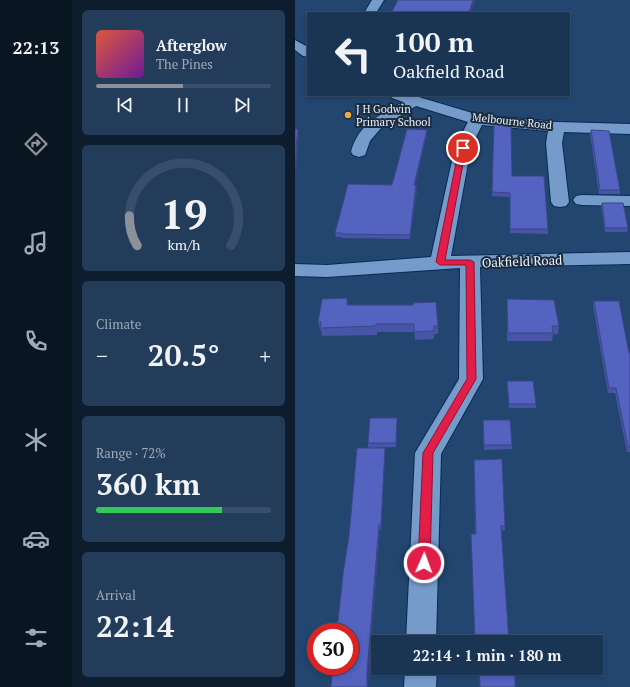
<!DOCTYPE html>
<meta charset="utf-8">
<style>
body{margin:0;font-family:"PT Serif",serif;background:#233c5a;color:#f1f3f6;height:100vh;display:flex;flex-direction:column;font-size:15px;white-space:nowrap}
*{box-sizing:border-box;margin:0}
p{font-size:13px;color:#9faab8}
.icon{flex:none;width:22px;height:22px;fill:none;stroke:currentColor;stroke-width:2;stroke-linecap:round;stroke-linejoin:round}
.map{position:relative;flex:1;overflow:hidden}
.side{display:flex;flex-direction:column;gap:10px;padding:10px;background:#0e1d2e;width:223px}
.side>*{flex:none}
.banner{position:absolute;left:12px;top:12px;width:263px;height:84px;border-radius:0px;box-shadow:0 2px 6px #0003,0 0 0 1px #384f6b;background:#1a3454;color:#f1f3f6;overflow:hidden}
.speed{position:absolute;left:12px;top:623px;display:flex;gap:8px;font-size:20px;font-weight:700;text-align:center}
.speed>*{display:grid;place-content:center;width:52px;height:52px;border-radius:50%;background:#1a3454;box-shadow:0 2px 6px #0003,0 0 0 1px #384f6b;line-height:1}
.speed .limit{border:6px solid #d22;background:#fff;color:#111}
.pin{position:absolute;display:grid;place-items:center;width:34px;height:34px;color:#fff;margin:-17px;border:2px solid #fff;border-radius:50%;box-shadow:0 1px 4px #0007}
.me{position:absolute;width:44px;margin:-22px;rotate:2deg;stroke-linejoin:round;filter:drop-shadow(0 0 3px #0008)}
.turn{display:flex;align-items:center;gap:14px;height:84px;padding:0 20px;font-size:18px}
.turn .icon{width:52px;height:52px;stroke-width:2.5}
.turn b{display:block;font-size:28px;line-height:34px}
.big{font-size:30px;font-weight:800;line-height:1.1}
.side .tile{flex:1;display:flex;flex-direction:column;justify-content:center;gap:6px;min-width:0;padding:0 14px;border-radius:6px;background:#233c5a}
.side .dial{align-items:center;gap:0}
.dial svg{height:104px;overflow:visible;fill:none;stroke:#384f6b;stroke-width:7;stroke-linecap:round;text-anchor:middle}
.dial text{fill:#f1f3f6;stroke:none}
.song{display:flex;align-items:center;gap:12px}
.cover{width:48px;height:48px;border-radius:6px;background:linear-gradient(135deg,hsl(10 70% 55%),hsl(280 70% 35%))}
.played{height:4px;border-radius:2px;background:linear-gradient(90deg,#8c9099 50%,#384f6b 50%)}
.keys{display:flex;justify-content:space-around;direction:ltr}
.heat{display:flex;justify-content:space-between;align-items:center;font-size:22px;direction:ltr}
.charge{height:6px;border-radius:3px;background:linear-gradient(90deg,#34c759 72%,#384f6b 0)}
.trip{position:absolute;left:76px;top:635px;width:232px;height:40px;border-radius:0px;background:#1a3454;box-shadow:0 2px 6px #0003,0 0 0 1px #384f6b;font-weight:800;line-height:40px;text-align:center}
main{display:flex;flex:1;min-height:0}
.menu{display:flex;flex-direction:column;width:72px;justify-content:space-around;align-items:center;background:#0a1522;color:#9faab8}
.menu .icon{width:28px;height:28px}
.menu .current{color:#8c9099}
.menu b{font-size:18px;color:#f1f3f6}
.map>svg:first-child{display:block}
</style>
<main>
<nav class="menu">
<b>22:13</b>
<svg class="icon current" aria-label="directions" viewBox="0 0 24 24"><path d="M12 3l9 9-9 9-9-9zM9 14v-3h6M13 9l2 2-2 2"/></svg>
<svg class="icon" aria-label="music" viewBox="0 0 24 24"><path d="M9 18V5l10-2v13"/><circle cx="6" cy="18" r="3"/><circle cx="16" cy="16" r="3"/></svg>
<svg class="icon" aria-label="phone" viewBox="0 0 24 24"><path d="M5 4h4l2 5-3 2q2 4 5 5l2-3 5 2v4C11 20 4 13 5 4z"/></svg>
<svg class="icon" aria-label="climate" viewBox="0 0 24 24"><path d="M12 3v18M4 7l16 10M4 17L20 7"/></svg>
<svg class="icon" aria-label="car" viewBox="0 0 24 24"><path d="M5 17H2v-5l4-1 3-4h7l3 4 3 1v5h-3M9 17h6M6 11h13"/><circle cx="7" cy="17" r="2"/><circle cx="17" cy="17" r="2"/></svg>
<svg class="icon" aria-label="filters" viewBox="0 0 24 24"><path d="M4 7h16M4 17h16"/><circle cx="9" cy="7" r="2"/><circle cx="15" cy="17" r="2"/></svg>
</nav>
<section class="side">
<div class="tile">
<div class="song"><i class="cover"></i><div><b>Afterglow</b><p>The Pines</p></div></div>
<div class="played"></div>
<div class="keys"><svg class="icon" aria-label="previous" viewBox="0 0 24 24"><path d="M18 5L8 12l10 7zM5 5v14"/></svg><svg class="icon" aria-label="pause" viewBox="0 0 24 24"><path d="M8 5v14M16 5v14"/></svg><svg class="icon" aria-label="next" viewBox="0 0 24 24"><path d="M6 5l10 7-10 7zM19 5v14"/></svg></div>
</div>
<div class="tile dial"><svg viewBox="0 0 100 80">
<path d="M14 69A42 42 0 1 1 86 69"/>
<path d="M14 69A42 42 0 0 1 8 46" stroke="#8c9099"/>
<text x="50" y="56" font-size="32" font-weight="700">19</text>
<text x="50" y="72" font-size="11">km/h</text>
</svg></div>
<div class="tile"><p>Climate</p>
<div class="heat"><a>−</a><b class="big">20.5°</b><a>+</a></div>
</div>
<div class="tile"><p>Range · 72%</p><b class="big">360 km</b><div class="charge"></div></div>
<div class="tile"><p>Arrival</p><b class="big">22:14</b></div>
</section>
<div class="map">
<svg width="335" height="687" viewBox="0 0 335 687">
<rect width="100%" height="100%" fill="#224670"/>
<g fill="none" stroke-linecap="round" stroke-linejoin="round">
<defs>
<g id="minor">
<path d="M77,0H89L81,13H69Z"/>
<path d="M0,40L13,47V57L8,56L0,50Z"/>
<path d="M95,95H117L184,115L262,122L335,124V134L269,132L267,143L274,202L271,206L265,207L259,206L256,202L251,143L253,131L187,125L176,147L156,256L335,252V264L185,267L188,379L146,454L141,642H111L120,453L164,379L165,268L32,277L0,276V264L32,265L136,257L160,147L173,122L121,106L86,128L75,141L70,155L64,157L58,155L56,152C63,124 84,116 108,102L97,98Z"/>
<path d="M287,195L335,196V206L287,205L281,204L278,200L281,196Z"/>
<path d="M110,668H142L141,687H109Z"/>
</g>
</defs>
<!-- minor casing -->
<use href="#minor" stroke="#062b53" stroke-width="2"/>
<!-- minor -->
<use href="#minor" fill="#759bcb" fill-rule="evenodd"/>
</g>
<!-- wall -->
<g fill="#4854a5">
<path d="M199,123L217,176L253,229V234L215,233V197L197,196Z"/>
<path d="M132,130V134L120,185H121L122,190L115,239L47,238V237H41L40,233L97,185Z"/>
<path d="M296,130L325,190V194H304L295,134Z"/>
<path d="M307,203L333,228L332,232H310L306,207Z"/>
<path d="M52,298L53,305L143,326V334H139V339L120,340L119,332H82V335L27,336L26,330H25L23,322Z"/>
<path d="M212,299L264,326L263,334H258L257,341H212Z"/>
<path d="M299,301L334,353H335V452H332L320,393H313L298,306Z"/>
<path d="M212,381L241,404V408H214L212,386Z"/>
<path d="M102,418L101,447L73,448V443Z"/>
<path d="M188,420L217,445V449L189,450Z"/>
<path d="M90,454L86,530H85L73,678L43,621Z"/>
<path d="M179,460L210,526V530L180,534Z"/>
</g>
<!-- shaded-wall -->
<g fill="#3b4586">
<path d="M178,0H180V2L176,13H174Z"/>
<path d="M3,129L4,136L3,147V153L1,174L0,164Z"/>
<path d="M132,130V134L119,190V185Z"/>
<path d="M121,185L122,190L115,239V235Z"/>
<path d="M90,448V454L86,530V525Z"/>
<path d="M84,525L85,530L73,687H72V673Z"/>
</g>
<!-- building -->
<g fill="#5462c0" stroke="#3b4586">
<path d="M103,0H178L174,13H96Z"/>
<path d="M199,123L216,125L217,176H249L253,229H215V193L197,192Z"/>
<path d="M0,129H3L1,147H2L0,164Z"/>
<path d="M112,129L132,130L119,185H121L115,235L47,234V233H40L53,184L97,185Z"/>
<path d="M296,130L314,131L325,190H305Z"/>
<path d="M307,203H328L333,228H310Z"/>
<path d="M52,298V305H118V303L141,302L143,326H139V331L119,332V324H81V326L25,328L26,322H23L27,299Z"/>
<path d="M212,299L259,300L264,326H257L258,333H213Z"/>
<path d="M299,301H324L334,353H335V447H333L321,388H314Z"/>
<path d="M212,381H238L241,404H214Z"/>
<path d="M75,418H102L101,443H73Z"/>
<path d="M188,420H215L217,445H189Z"/>
<path d="M62,448H90L86,525H84L72,673V687H36L38,666H55V632H41L42,621H43L48,574L54,536Z"/>
<path d="M207,459L210,526H206L214,642H180L176,534H181L179,460Z"/>
<path d="M184,668H216V674H220V687H185Z"/>
</g>
<!-- route -->
<path fill="#e11d48" stroke="#92132f" d="M168,145L171,148L150,260H175L179,262L181,379L138,453L135,563L133,567L129,569L125,567L123,563L128,453L172,379L171,265H145L141,262L164,148Z"/>
<!-- markers -->
<circle fill="#eea83c" stroke="#1c2c3f" stroke-width="1.5" cx="53" cy="115" r="4"/>
<g text-anchor="middle" stroke-width="4" stroke-linejoin="round" paint-order="stroke">
<!-- far-poi labels -->
<g font-size="11" fill="#eaf2fc" stroke="#1c2c3f" text-anchor="start">
<text x="61" y="113">J H Godwin<tspan x="61" dy="13">Primary School</tspan></text>
</g>
<!-- far-street labels -->
<g font-size="11" fill="#eaf2fc" stroke="#1c2c3f">
<text transform="translate(217 121) rotate(6)" y="4">Melbourne Road</text>
</g>
<!-- street labels -->
<g font-size="13" fill="#eaf2fc" stroke="#1c2c3f">
<text transform="translate(227 261) rotate(-2)" y="5">Oakfield Road</text>
</g>
</g>
</svg>
<div class="speed"><div class="limit">30</div></div>
<div class="pin" style="left:168px;top:148px;background:#d93025"><svg class="icon" aria-label="arrive" viewBox="0 0 24 24"><path d="M6 21V4h12l-3 4 3 4H6"/></svg></div>
<svg class="me" style="left:129px;top:563px" viewBox="-20 -20 40 40"><circle r="17" fill="#e11d48" stroke="#fff" stroke-width="3"/><path d="M0-11L8 9 0 5-8 9z" fill="#fff"/></svg>
<div class="trip">22:14 · 1 min · 180 m</div>
<div class="banner">
<div class="turn"><svg class="icon" aria-label="left" viewBox="0 0 24 24"><path d="M17 20v-9H6M10 6l-5 5 5 5"/></svg><div><b>100 m</b>Oakfield Road</div></div>
</div>
</div>
</main>
